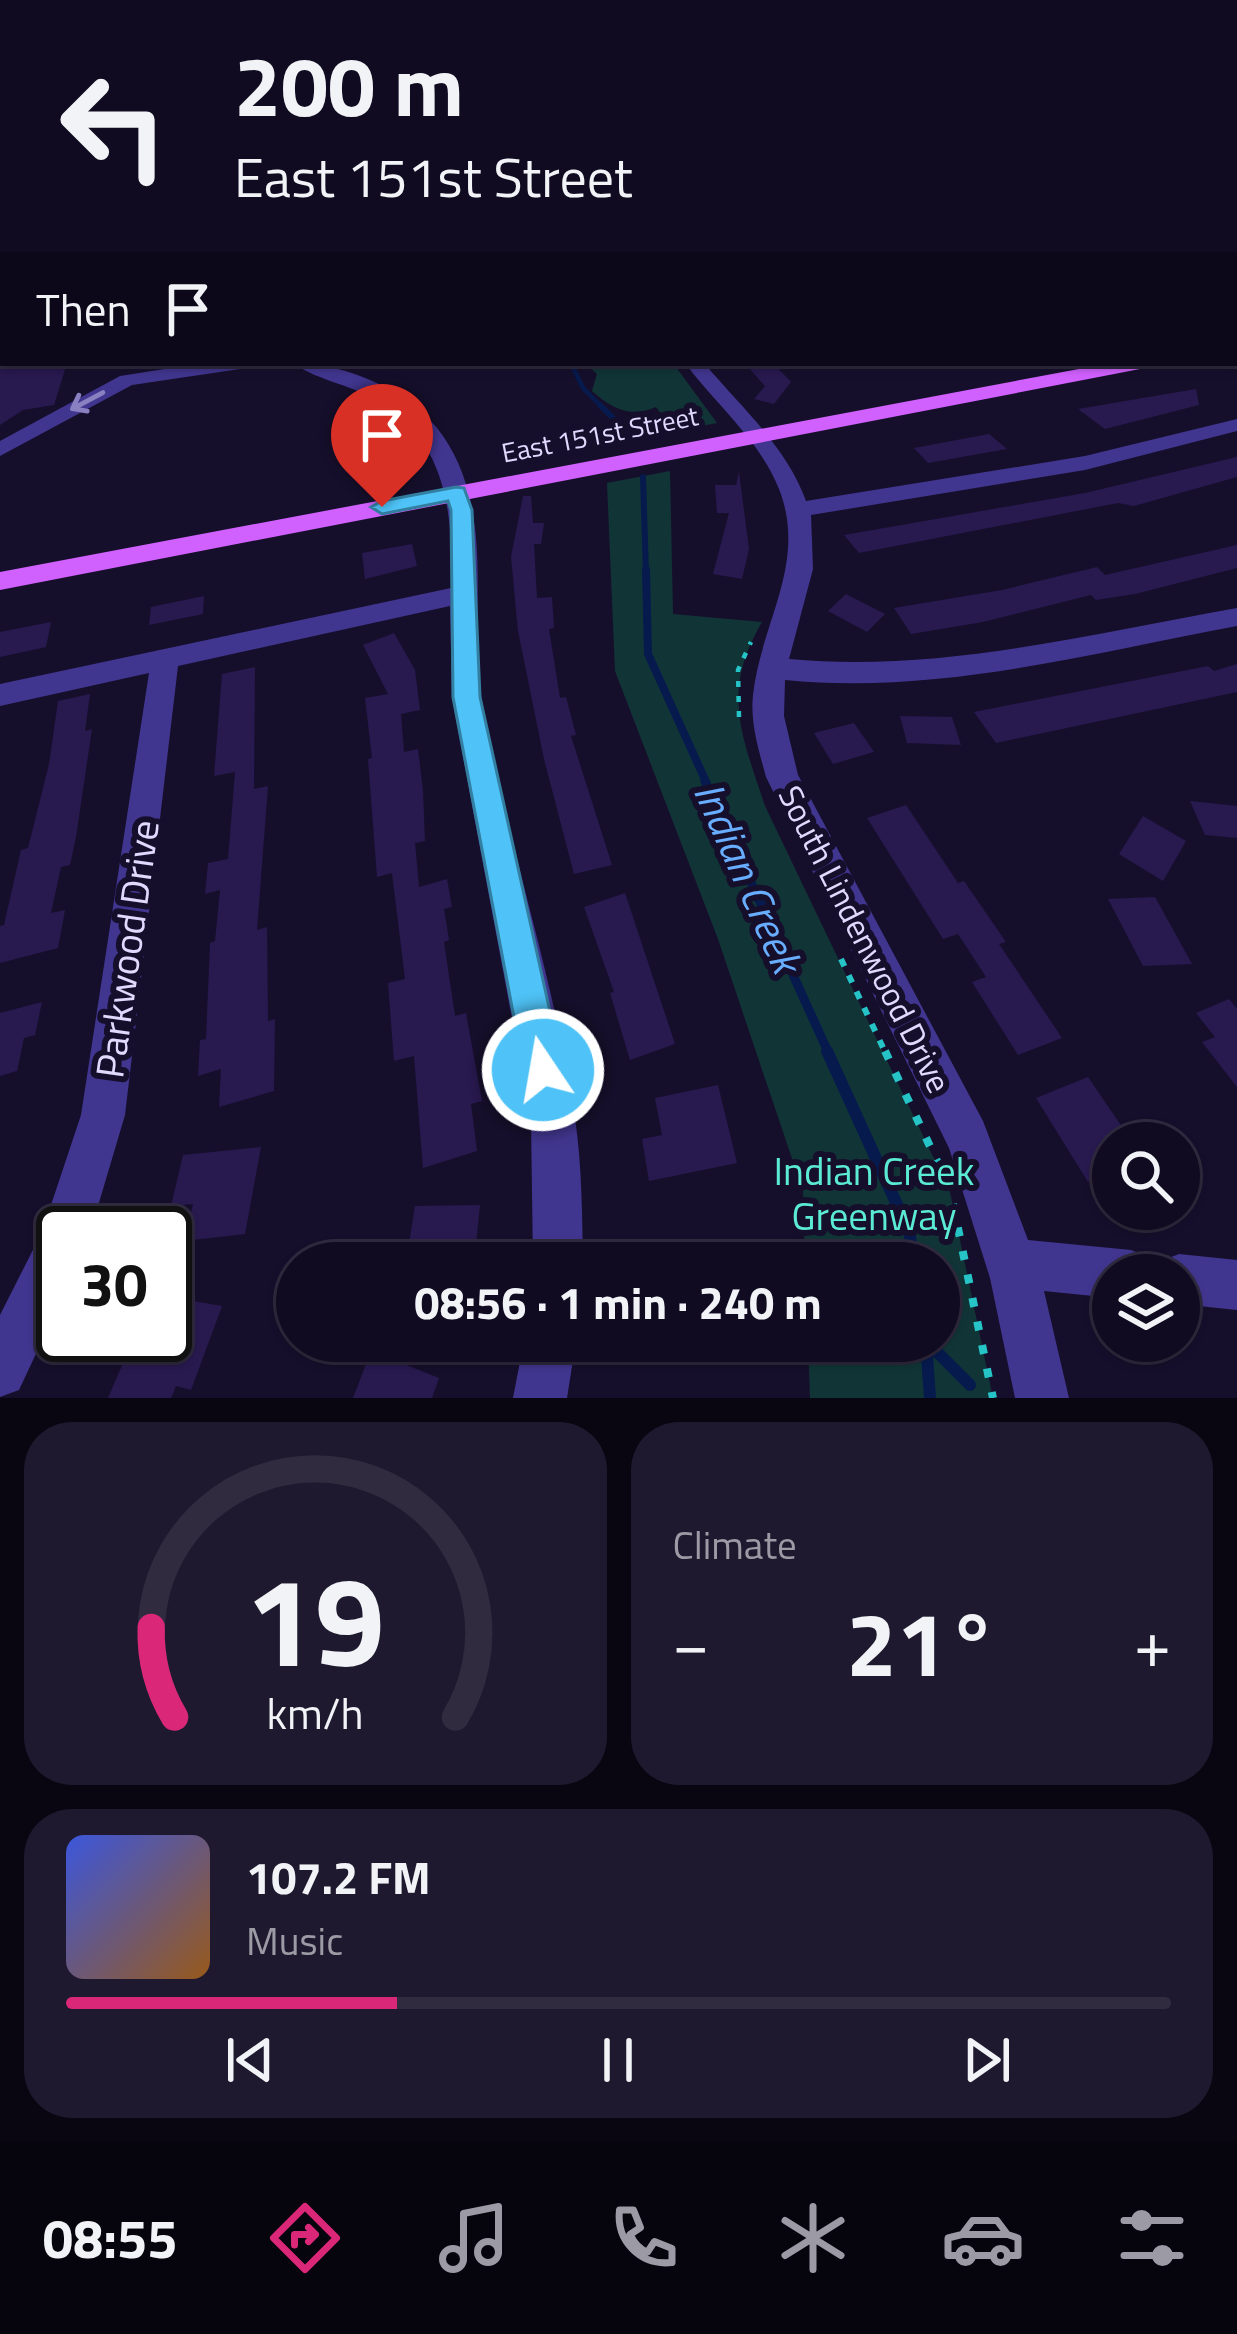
<!DOCTYPE html>
<meta charset="utf-8">
<style>
body{margin:0;font-family:"Titillium Web",sans-serif;background:#1e192e;color:#f1f3f6;height:100vh;display:flex;flex-direction:column;font-size:45px;white-space:nowrap}
*{box-sizing:border-box;margin:0}
p{font-size:39px;color:#9c9ba5}
.icon{flex:none;width:66px;height:66px;fill:none;stroke:currentColor;stroke-width:2;stroke-linecap:round;stroke-linejoin:round}
.map{position:relative;height:1398px;overflow:hidden}
.details{display:flex;flex-direction:column;gap:24px;padding:24px;background:#090612;flex:1}
.details>*{flex:none}
.guide{position:absolute;left:0px;top:0px;width:1239px;height:366px;box-shadow:0 3px 9px #0004,0 0 0 3px #302b3f;background:#100b21;color:#f1f3f6;overflow:hidden}
.tools{position:absolute;left:1092px;top:1122px;display:grid;gap:24px}
.tools a{display:grid;place-items:center;width:108px;height:108px;border-radius:50%;background:#100b21;box-shadow:0 3px 9px #0004,0 0 0 3px #302b3f;font-size:60px}
.speed{position:absolute;left:36px;top:1206px;display:flex;gap:24px;font-size:60px;font-weight:700;text-align:center}
.speed>*{display:grid;place-content:center;width:156px;height:156px;border-radius:50%;background:#100b21;box-shadow:0 3px 9px #0004,0 0 0 3px #302b3f;line-height:1}
.speed .limit{border:6px solid #111;border-radius:18px;background:#fff;color:#111}
.pin{position:absolute;display:grid;place-items:center;width:102px;height:102px;color:#fff;margin:-123px -51px;border-radius:50% 50% 50% 0;rotate:-45deg;box-shadow:0 0 12px #0007}
.pin .icon{rotate:45deg}
.me{position:absolute;width:132px;margin:-66px;rotate:348deg;stroke-linejoin:round;filter:drop-shadow(0 0 9px #0008)}
.turn{display:flex;align-items:center;gap:42px;height:252px;padding:0 36px;font-size:54px}
.turn .icon{width:156px;height:156px;stroke-width:2.5}
.turn b{display:block;font-size:84px;line-height:102px}
.then{display:flex;align-items:center;height:114px;padding:0 36px;background:#0003;gap:24px;font-size:45px}
.big{font-size:90px;font-weight:700;line-height:1.1}
.details .card{flex:1;display:flex;flex-direction:column;justify-content:center;gap:18px;min-width:0;padding:0 42px;border-radius:48px;background:#1e192e}
.details .dial{align-items:center;gap:0}
.dial svg{height:312px;overflow:visible;fill:none;stroke:#302b3f;stroke-width:7;stroke-linecap:round;text-anchor:middle}
.dial text{fill:#f1f3f6;stroke:none}
.song{display:flex;align-items:center;gap:36px}
.cover{width:144px;height:144px;border-radius:18px;background:linear-gradient(135deg,hsl(230 70% 55%),hsl(30 70% 35%))}
.played{height:12px;border-radius:6px;background:linear-gradient(90deg,#db2777 30%,#302b3f 30%)}
.keys{display:flex;justify-content:space-around;direction:ltr}
.heat{display:flex;justify-content:space-between;align-items:center;font-size:66px;direction:ltr}
.details .tiles{flex:1;display:grid;gap:24px;grid-template-columns:1fr 1fr}
.card:last-child{grid-column:span 2}
.trip{position:absolute;left:276px;top:1242px;width:684px;height:120px;border-radius:60px;background:#100b21;box-shadow:0 3px 9px #0004,0 0 0 3px #302b3f;font-weight:700;line-height:120px;text-align:center}
.tab-bar{display:flex;height:192px;justify-content:space-around;align-items:center;background:#06040d;color:#9c9ba5}
.tab-bar .icon{width:84px;height:84px}
.tab-bar .active{color:#db2777}
.tab-bar b{font-size:54px;color:#f1f3f6}
.map>svg:first-child{display:block}
</style>
<div class="map">
<svg width="1237" height="1398" viewBox="0 0 1237 1398">
<rect width="100%" height="100%" fill="#160f2c"/>
<!-- green -->
<g fill="#113537">
<path d="M585,363H673L717,423L674,431L656,407C630,418 612,409 592,391L597,374Z"/>
<path d="M670,471L673,614L762,622C721,692 741,733 765,806L950,1192L993,1398H810L808,1341H939V1263H805L803,1191L718,939L615,671L607,483Z"/>
</g>
<g fill="none" stroke-linecap="round" stroke-linejoin="round">
<!-- stream-far4 -->
<path stroke="#061a4e" stroke-width="4.5" d="M571,363L583,388L603,408"/>
<!-- stream-far3 -->
<g stroke="#061a4e" stroke-width="6">
<path d="M600,405L633,438"/>
<path d="M643,477L646,573"/>
</g>
<!-- stream-far2 -->
<path stroke="#061a4e" stroke-width="8" d="M646,570L648,654L707,784"/>
<!-- stream-far1 -->
<path stroke="#061a4e" stroke-width="9" d="M705,781L829,1054"/>
<!-- stream -->
<g stroke="#061a4e" stroke-width="12">
<path d="M827,1051L909,1231L914,1263"/>
<path d="M926,1341L970,1385"/>
<path d="M926,1341L930,1398"/>
</g>
</g>
<!-- building -->
<g fill="#28194f">
<path d="M0,363H67L54,405L23,410L0,425Z"/>
<path d="M773,363L791,382L774,404L754,399L765,386L748,367Z"/>
<path d="M1196,389L1199,405L1105,429L1078,409Z"/>
<path d="M989,434L1007,449L928,463L914,448Z"/>
<path d="M1237,457V477L1134,506L1118,503L859,553L844,535L1085,493Z"/>
<path d="M739,472L749,549L742,579L713,574L729,513H717L715,485H736Z"/>
<path d="M523,496H531L533,523H544L541,544H534L537,598L552,597L554,628L549,629L560,698L566,697L576,735L571,736L612,865L574,874L544,759L518,631L511,557Z"/>
<path d="M412,544L417,566L365,579L362,553Z"/>
<path d="M1237,545V568L1135,594L1096,600L1091,595L983,622L911,634L894,608L1002,590L1097,567L1105,575Z"/>
<path d="M846,594L885,614L867,632L828,611Z"/>
<path d="M204,596L203,614L149,625L151,607Z"/>
<path d="M51,622L46,647L0,657V632Z"/>
<path d="M394,633L415,670L420,710L401,714L404,752L418,749L423,791L425,841L415,843L419,887L447,879L452,907L444,909L449,940L444,942L455,1016L466,1013L482,1101L471,1104L477,1151L423,1168L414,1056L394,1061L388,983L405,979L392,873L377,877L368,759L372,758L365,698L388,694L363,645Z"/>
<path d="M1237,664V692L996,743L974,712L1208,666L1214,671Z"/>
<path d="M255,667L254,789L268,786L257,930L267,927L268,1021L275,1019L274,1091L219,1107L221,1069L198,1076L200,1040L206,1039L210,943L215,941L220,890L205,894L208,863L228,859L235,772L214,776L222,674Z"/>
<path d="M90,694L85,731L92,729L76,837L70,865L61,867L51,913L65,910L58,948L0,963V926L4,925L21,850L28,848L49,764L58,701Z"/>
<path d="M900,716L952,717L961,745L907,743Z"/>
<path d="M854,723L874,752L833,764L814,733Z"/>
<path d="M1190,801L1237,806V838L1205,835Z"/>
<path d="M906,805L958,883L964,881L1006,942L999,944L1062,1038L1018,1055L972,982L986,977L958,934L943,939L867,818Z"/>
<path d="M1143,816L1186,841L1163,881L1119,854Z"/>
<path d="M625,893L675,1044L630,1060L610,993L614,992L584,907Z"/>
<path d="M1155,897L1192,964L1143,966L1108,899Z"/>
<path d="M1229,999L1237,1009V1087L1202,1042L1215,1037L1196,1013Z"/>
<path d="M42,1002L35,1035L24,1038L17,1071L0,1076V1013Z"/>
<path d="M1088,1077L1133,1143H1113V1170L1088,1182L1036,1098Z"/>
<path d="M718,1085L737,1163L649,1181L642,1139L662,1135L655,1098Z"/>
<path d="M261,1147L245,1234L184,1241L193,1204L171,1206L183,1155Z"/>
<path d="M480,1205L474,1263H406L415,1206Z"/>
<path d="M689,1239L731,1240L733,1263H690Z"/>
<path d="M170,1297L222,1306L191,1390L176,1386L171,1398H108L126,1356L145,1359L155,1335H165Z"/>
<path d="M371,1351L439,1378L432,1398H353Z"/>
</g>
<g fill="none" stroke-linecap="round" stroke-linejoin="round">
<!-- path-far2 -->
<path stroke="#26c4c7" stroke-width="4.5" stroke-dasharray="6 9" stroke-linecap="butt" d="M739,717L738,670L751,642"/>
<!-- path-far1 -->
<path stroke="#26c4c7" stroke-width="6" stroke-dasharray="8 10" stroke-linecap="butt" d="M841,959L886,1054"/>
<!-- path -->
<g stroke="#26c4c7" stroke-width="8" stroke-dasharray="9 15" stroke-linecap="butt">
<path d="M885,1051L944,1176"/>
<path d="M953,1204L993,1398"/>
</g>
<!-- minor -->
<g fill="#41368f" fill-rule="evenodd">
<rect x="1236" y="203" width="1" height="8"/>
<rect x="1236" y="263" width="1" height="10"/>
<rect x="1236" y="288" width="1" height="10"/>
<path d="M203,363H249L240,369L132,385L0,456V441L120,376Z"/>
<path d="M293,363C345,363 413,391 443,436C497,515 468,613 482,700C506,841 554,976 575,1118C582,1166 582,1214 583,1263H533L531,1120L452,698L450,606L178,666L125,1115L90,1233H63V1296L19,1390L0,1397V1315L42,1232L81,1115L149,673L0,706V684L451,588C454,510 445,434 369,396C345,384 313,378 293,363Z"/>
<path d="M685,363H704C740,406 787,447 806,501L1085,456L1237,419V431L1085,470L811,515L813,569L789,659C940,673 1089,634 1237,608V626C1087,654 938,695 785,680L784,716L798,775L983,1121L1028,1240L1131,1250L1149,1257L1156,1275L1161,1261L1179,1254L1237,1260V1310L1179,1304V1275H1113V1298L1044,1291L1069,1398H1015L990,1278L949,1148L766,777C759,751 750,723 753,695C761,622 808,563 779,489C760,440 715,404 685,363Z"/>
<path d="M524,1341H576L567,1398H513Z"/>
</g>
<!-- major -->
<g fill="#d161ff" fill-rule="evenodd">
<path d="M1237,339V350H1236V339Z"/>
<path d="M1111,363H1149L1140,369L0,590V572Z"/>
</g>
</g>
<!-- one-way arrows -->
<defs><path id="oneway-shaft" d="M-6 0H5M1.5-3L5.5 0L1.5 3" fill="none" stroke-width="1.6" stroke-linecap="round" stroke-linejoin="round" transform="scale(3)"/></defs>
<use stroke="#8980c1" href="#oneway-shaft" transform="translate(87 401) rotate(152)"/>
<!-- sky -->
<linearGradient id="sky" x2="0" y2="1"><stop stop-color="#0c0818"/><stop offset="0.48" stop-color="#363756"/><stop offset="1" stop-color="#363756" stop-opacity="0"/></linearGradient>
<rect width="1237" height="373" fill="url(#sky)"/>
<!-- route -->
<path fill="#4fc3f7" stroke="#337fa1" stroke-width="3" d="M456,487L464,488L472,510L480,697L563,1070L557,1084L543,1089L530,1084L524,1070L453,697L451,510L448,501L382,514L371,507L382,501Z"/>
<g text-anchor="middle" stroke-width="12" stroke-linejoin="round" paint-order="stroke">
<!-- far-street labels -->
<g font-size="27" fill="#e1daff" stroke="#160f2c">
<text transform="translate(600 435) rotate(-11)" y="9">East 151st Street</text>
</g>
<!-- street labels -->
<g font-size="33" fill="#e1daff" stroke="#160f2c">
<text transform="translate(865 939) rotate(63)" y="12">South Lindenwood Drive</text>
</g>
<!-- near-street labels -->
<g font-size="39" fill="#e1daff" stroke="#160f2c">
<text transform="translate(127 949) rotate(-82)" y="14">Parkwood Drive</text>
</g>
<!-- near-park labels -->
<g font-size="39" fill="#5bead2" stroke="#160f2c">
<text x="874" y="1185">Indian Creek<tspan x="874" dy="45">Greenway</tspan></text>
</g>
<!-- near-water labels -->
<g font-size="42" font-style="italic" fill="#68adff" stroke="#160f2c">
<text transform="translate(748 877) rotate(66)" y="15">Indian Creek</text>
</g>
</g>
</svg>
<div class="tools">
<a><svg class="icon" aria-label="search" viewBox="0 0 24 24"><circle cx="10" cy="10" r="6"/><path d="M15 15l6 6"/></svg></a>
<a><svg class="icon" aria-label="layers" viewBox="0 0 24 24"><path d="M12 4l9 5-9 5-9-5zM3 14l9 5 9-5"/></svg></a>
</div>
<div class="speed"><div class="limit">30</div></div>
<div class="pin" style="left:382px;top:507px;background:#d93025"><svg class="icon" aria-label="arrive" viewBox="0 0 24 24"><path d="M6 21V4h12l-3 4 3 4H6"/></svg></div>
<svg class="me" style="left:543px;top:1070px" viewBox="-20 -20 40 40"><circle r="17" fill="#4fc3f7" stroke="#fff" stroke-width="3"/><path d="M0-11L8 9 0 5-8 9z" fill="#fff"/></svg>
<div class="trip">08:56 · 1 min · 240 m</div>
<div class="guide">
<div class="turn"><svg class="icon" aria-label="left" viewBox="0 0 24 24"><path d="M17 20v-9H6M10 6l-5 5 5 5"/></svg><div><b>200 m</b>East 151st Street</div></div>
<div class="then">Then<svg class="icon" aria-label="arrive" viewBox="0 0 24 24"><path d="M6 21V4h12l-3 4 3 4H6"/></svg></div>
</div>
</div>
<section class="details">
<div class="tiles">
<div class="card dial"><svg viewBox="0 0 100 80">
<path d="M14 69A42 42 0 1 1 86 69"/>
<path d="M14 69A42 42 0 0 1 8 46" stroke="#db2777"/>
<text x="50" y="56" font-size="32" font-weight="700">19</text>
<text x="50" y="72" font-size="11">km/h</text>
</svg></div>
<div class="card"><p>Climate</p>
<div class="heat"><a>−</a><b class="big">21°</b><a>+</a></div>
</div>
<div class="card">
<div class="song"><i class="cover"></i><div><b>107.2 FM</b><p>Music</p></div></div>
<div class="played"></div>
<div class="keys"><svg class="icon" aria-label="previous" viewBox="0 0 24 24"><path d="M18 5L8 12l10 7zM5 5v14"/></svg><svg class="icon" aria-label="pause" viewBox="0 0 24 24"><path d="M8 5v14M16 5v14"/></svg><svg class="icon" aria-label="next" viewBox="0 0 24 24"><path d="M6 5l10 7-10 7zM19 5v14"/></svg></div>
</div>
</div>
</section>
<nav class="tab-bar">
<b>08:55</b>
<svg class="icon active" aria-label="directions" viewBox="0 0 24 24"><path d="M12 3l9 9-9 9-9-9zM9 14v-3h6M13 9l2 2-2 2"/></svg>
<svg class="icon" aria-label="music" viewBox="0 0 24 24"><path d="M9 18V5l10-2v13"/><circle cx="6" cy="18" r="3"/><circle cx="16" cy="16" r="3"/></svg>
<svg class="icon" aria-label="phone" viewBox="0 0 24 24"><path d="M5 4h4l2 5-3 2q2 4 5 5l2-3 5 2v4C11 20 4 13 5 4z"/></svg>
<svg class="icon" aria-label="climate" viewBox="0 0 24 24"><path d="M12 3v18M4 7l16 10M4 17L20 7"/></svg>
<svg class="icon" aria-label="car" viewBox="0 0 24 24"><path d="M5 17H2v-5l4-1 3-4h7l3 4 3 1v5h-3M9 17h6M6 11h13"/><circle cx="7" cy="17" r="2"/><circle cx="17" cy="17" r="2"/></svg>
<svg class="icon" aria-label="filters" viewBox="0 0 24 24"><path d="M4 7h16M4 17h16"/><circle cx="9" cy="7" r="2"/><circle cx="15" cy="17" r="2"/></svg>
</nav>
